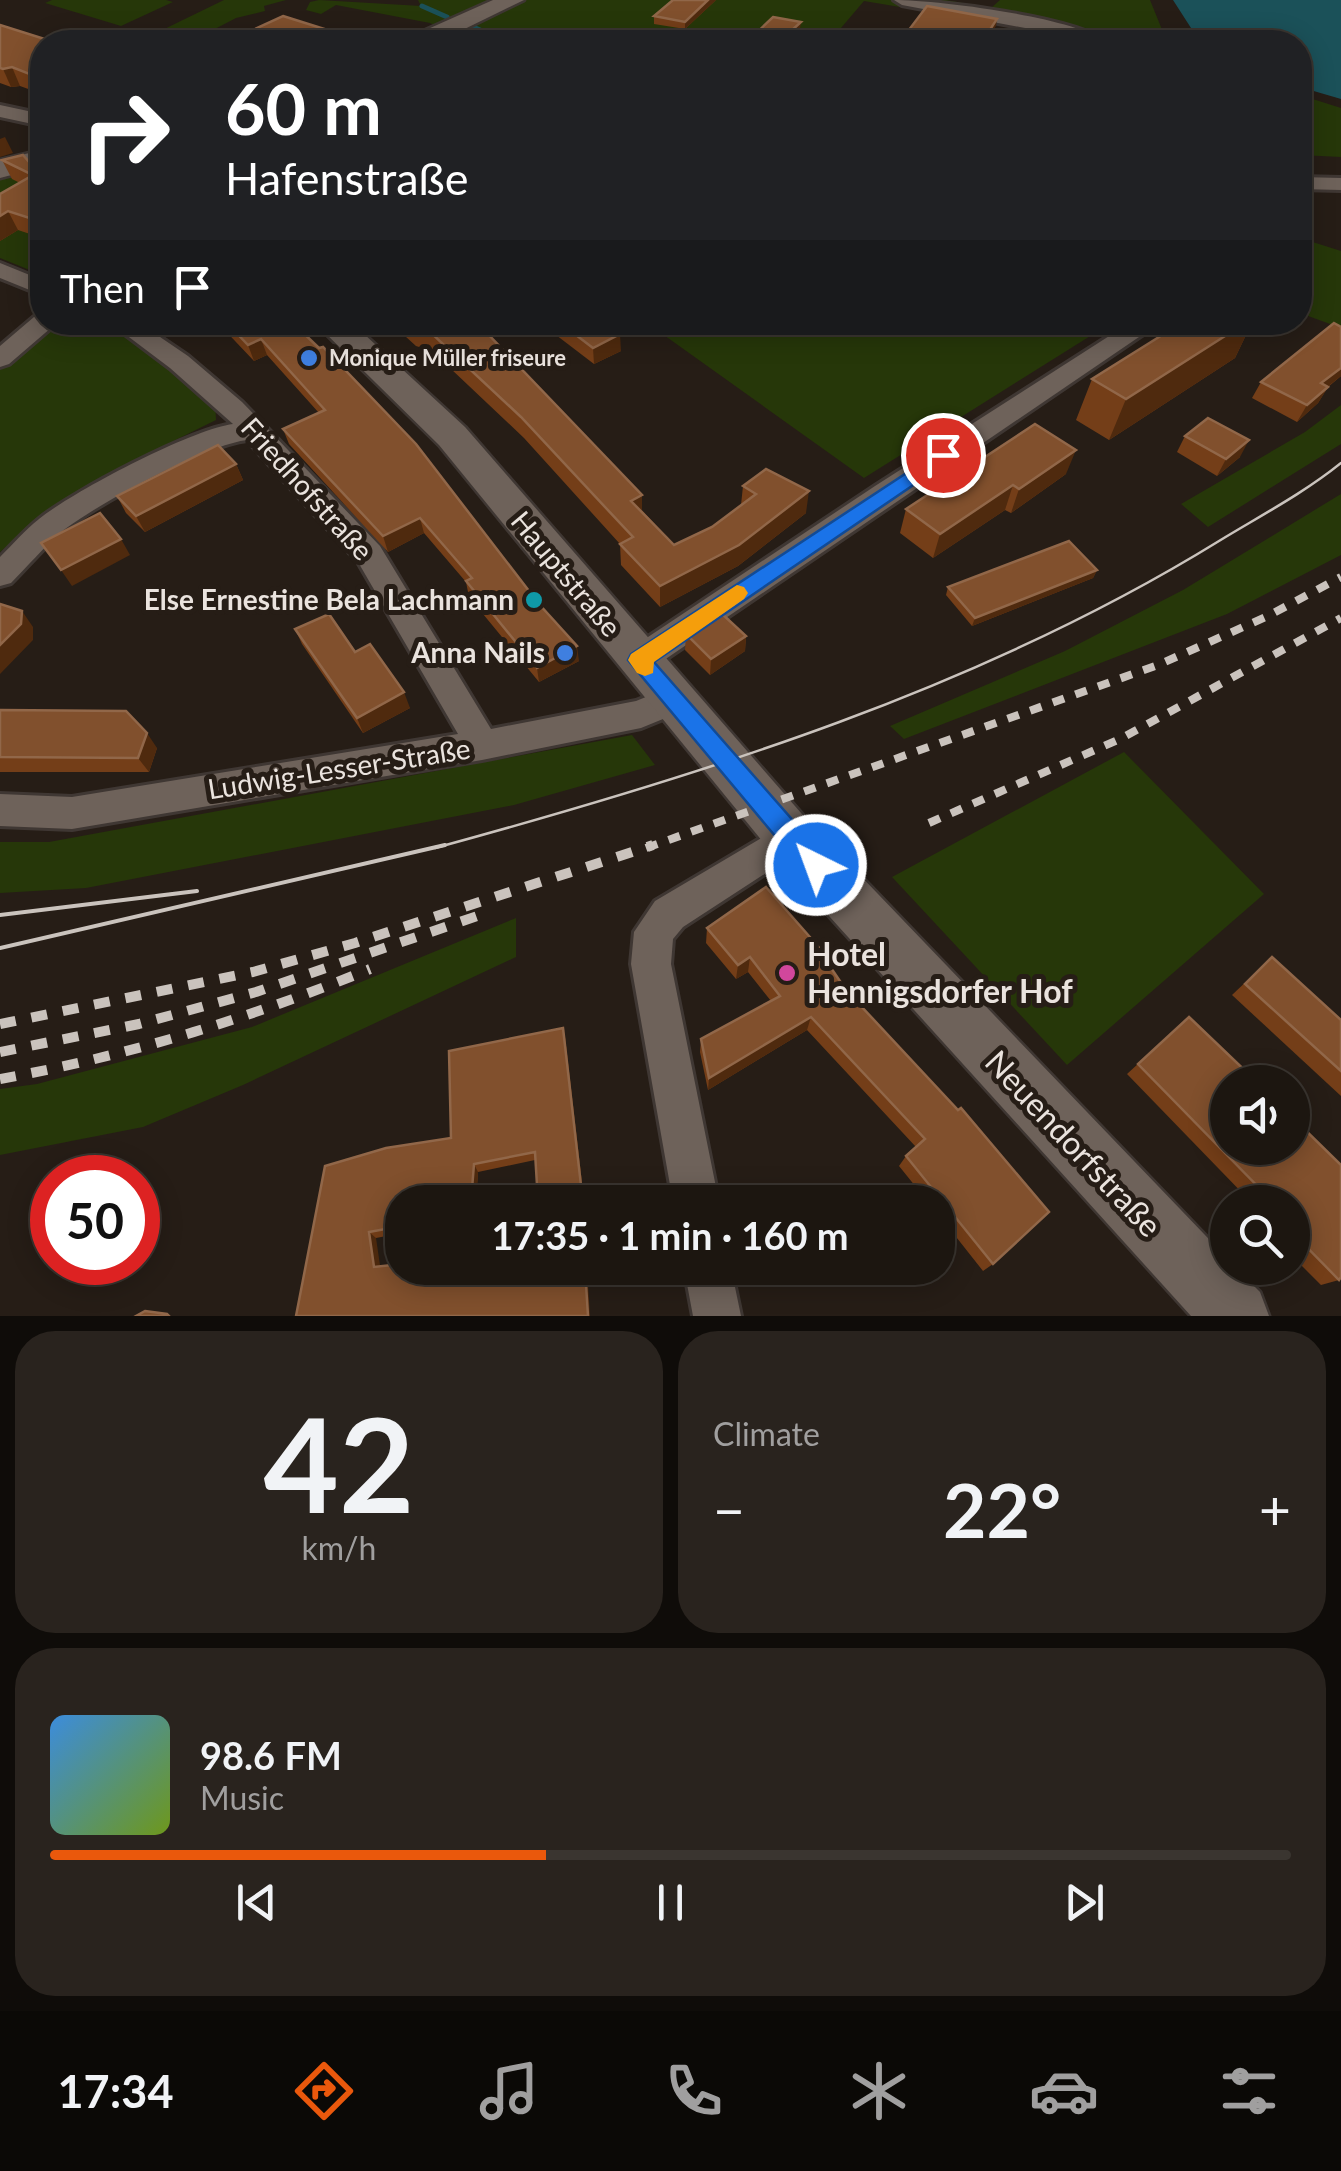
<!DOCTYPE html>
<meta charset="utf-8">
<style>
body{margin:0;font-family:Lato,sans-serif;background:#29231e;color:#f1f3f6;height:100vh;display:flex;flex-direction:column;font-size:38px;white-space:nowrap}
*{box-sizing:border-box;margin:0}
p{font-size:32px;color:#a09f9f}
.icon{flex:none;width:55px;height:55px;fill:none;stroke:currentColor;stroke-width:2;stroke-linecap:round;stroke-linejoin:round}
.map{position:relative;height:1316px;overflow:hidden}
.panel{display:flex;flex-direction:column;gap:15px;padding:15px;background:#0f0c09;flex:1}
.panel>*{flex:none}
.top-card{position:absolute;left:30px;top:30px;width:1282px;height:305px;border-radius:40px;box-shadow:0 5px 25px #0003,0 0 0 2px #3a3530;background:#202124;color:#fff;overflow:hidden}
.controls{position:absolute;left:1210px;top:1065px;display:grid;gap:20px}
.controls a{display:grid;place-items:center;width:100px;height:100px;border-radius:50%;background:#1c1610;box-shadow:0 5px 25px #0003,0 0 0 2px #3a3530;font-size:50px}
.speed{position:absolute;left:30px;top:1155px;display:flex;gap:20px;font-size:50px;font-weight:700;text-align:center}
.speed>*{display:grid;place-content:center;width:130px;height:130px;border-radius:50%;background:#1c1610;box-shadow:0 5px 25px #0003,0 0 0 2px #3a3530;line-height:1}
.speed .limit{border:15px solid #d22;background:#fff;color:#111}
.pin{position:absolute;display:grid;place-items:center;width:85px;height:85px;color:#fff;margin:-42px;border:5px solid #fff;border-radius:50%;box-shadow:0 2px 10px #0007}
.me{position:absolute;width:110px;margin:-55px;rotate:318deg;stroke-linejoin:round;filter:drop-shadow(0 0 8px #0008)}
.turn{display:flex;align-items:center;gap:35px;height:210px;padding:0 30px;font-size:45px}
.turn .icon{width:130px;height:130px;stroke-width:2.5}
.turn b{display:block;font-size:70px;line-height:85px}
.then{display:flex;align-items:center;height:95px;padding:0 30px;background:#0003;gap:20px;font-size:38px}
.big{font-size:75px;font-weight:700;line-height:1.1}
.panel .card{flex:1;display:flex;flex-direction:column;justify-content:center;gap:15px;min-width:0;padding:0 35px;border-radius:40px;background:#29231e}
.panel .dial{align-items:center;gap:0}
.dial b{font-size:130px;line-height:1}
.song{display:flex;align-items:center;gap:30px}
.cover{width:120px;height:120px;border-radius:15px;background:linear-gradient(135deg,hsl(210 70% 55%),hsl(80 70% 35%))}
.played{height:10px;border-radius:5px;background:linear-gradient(90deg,#ea580c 40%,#3a3530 40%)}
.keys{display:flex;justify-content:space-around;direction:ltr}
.heat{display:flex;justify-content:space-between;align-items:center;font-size:55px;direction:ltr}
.panel .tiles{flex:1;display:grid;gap:15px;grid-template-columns:1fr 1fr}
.card:last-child{grid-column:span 2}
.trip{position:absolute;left:385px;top:1185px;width:570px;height:100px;border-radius:40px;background:#1c1610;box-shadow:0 5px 25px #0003,0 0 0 2px #3a3530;font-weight:700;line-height:100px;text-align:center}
.dock{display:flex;height:160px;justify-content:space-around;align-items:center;background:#0b0906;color:#a09f9f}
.dock .icon{width:70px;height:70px}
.dock .active{color:#ea580c}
.dock b{font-size:45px;color:#f1f3f6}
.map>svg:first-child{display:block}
</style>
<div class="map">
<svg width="1341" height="1316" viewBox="0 0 1341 1316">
<rect width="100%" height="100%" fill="#261d16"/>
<!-- green -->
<g fill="#263709">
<path d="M52,0H166L173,2L121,26L45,3Z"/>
<path d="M224,0H286L264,6L265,11L236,18L190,42L152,35Z"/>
<path d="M319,0L421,6L418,0H946L991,8L1000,0H1150L1165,37L1161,42H1046L1050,32L864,1L829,42H437L453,34L430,23L336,5L321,14L306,10L310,2Z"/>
<path d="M1300,95L1341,108V157L1300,155Z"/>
<path d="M38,169L42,171V275L0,258V177Z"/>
<path d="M1300,238L1341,251V328L1300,313Z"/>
<path d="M57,323H102L147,347L215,401L216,420L137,459L48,511L0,552V369Z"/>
<path d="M647,323H646H1111L864,478Z"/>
<path d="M1341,405V444L1208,527L1181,504L1305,432Z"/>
<path d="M1341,494V555L1227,614L904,739L890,726L1065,651L1183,590Z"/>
<path d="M632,735L655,765L514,805L86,888L0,893V842H49Z"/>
<path d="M1124,752L1264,894L1067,1065L892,877Z"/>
<path d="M516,918V957L243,1085L143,1127L0,1155V1089L37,1084L252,1027Z"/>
</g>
<!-- water -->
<path fill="#1b5159" d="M1173,0H1341V99L1300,87V42H1200Z"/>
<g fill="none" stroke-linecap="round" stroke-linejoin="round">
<!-- stream -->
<g stroke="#1b5159" stroke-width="5">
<path d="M422,6L447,17"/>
<path d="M473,27L492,35L496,42"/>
</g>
<defs>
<g id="street">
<path d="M894,0C936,0 1075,17 1106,42H1080L1041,31L902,5Z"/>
<path d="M0,105L42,114V126L0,117Z"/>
<path d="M1300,177L1341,178V190L1300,189Z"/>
<path d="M0,263L42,280V295L0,278Z"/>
<path d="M42,315V322H55L52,327L9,364L0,367V346L34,317Z"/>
<path d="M109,322H138L188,356L242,402L380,546L491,729L636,701L673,686L685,690L690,700L685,710L641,728L482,760L72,829L0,826V794L72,797L458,734L358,562L247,440C205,445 95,505 60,533C43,548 27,567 11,583L0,586V557C13,544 25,530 39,519C72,492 192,429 233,424L170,368Z"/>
<path d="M1131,322H1161L651,669L639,673L627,669L623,660L627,651L875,486Z"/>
<path d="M790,821L803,825L808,837L803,849L683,927L673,939L671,964L719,1202H673L631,964L634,932L655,901Z"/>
<path d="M684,1268H731L741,1316H693Z"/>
</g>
<g id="secondary">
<path d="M493,0H524L438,42H407L410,37Z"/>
<path d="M42,150V167L0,178V160Z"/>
<path d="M314,322H351L465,427L808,821L1228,1259V1268H1236L1260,1292L1269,1316H1191L772,853L439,445Z"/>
</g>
</defs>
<!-- street casing -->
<use href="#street" stroke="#3f3733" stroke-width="6"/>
<!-- secondary casing -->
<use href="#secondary" stroke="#3f3733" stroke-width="5"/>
<!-- street -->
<use href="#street" fill="#6e625a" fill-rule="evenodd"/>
<!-- secondary -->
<use href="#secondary" fill="#6e625a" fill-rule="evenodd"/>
<!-- tram-far1 -->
<path stroke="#cac3bd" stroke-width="2.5" d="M435,848C706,774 979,689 1219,541C1260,516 1304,493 1341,463"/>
<!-- tram -->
<g stroke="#cac3bd" stroke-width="4">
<path d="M0,915L197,891"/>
<path d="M0,948L445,845"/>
</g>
<!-- rail-far1 -->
<g stroke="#cac3bd" stroke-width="8" stroke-dasharray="12 12" stroke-linecap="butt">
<path d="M929,823L1120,739L1341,618"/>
<path d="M646,848L1158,665L1268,616L1341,577"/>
</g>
<!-- rail -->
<g stroke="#cac3bd" stroke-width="10" stroke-dasharray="16 16" stroke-linecap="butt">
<path d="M0,1024L253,972L355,943L653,845"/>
<path d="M0,1052L139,1024L256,992L489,912"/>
<path d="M0,1079C128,1056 250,1018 370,969"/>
</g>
</g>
<!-- wall -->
<g fill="#743e18">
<path d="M716,0L685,29L654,24V16Z"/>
<path d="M0,25L42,42V94L20,86L11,87L0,83Z"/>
<path d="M2,160L42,177V238L18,230L0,241V194L20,183L12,179Z"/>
<path d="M217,322H292L579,661L539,682L469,597L466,582L424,533L388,552L289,444L283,429L319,413L267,355L254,361Z"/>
<path d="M394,322H468L674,545L712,527L741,505L743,486L806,513L738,566L660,607L621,565L620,544L524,438L432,351L416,346L395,327Z"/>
<path d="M539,322H603L621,351L594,364Z"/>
<path d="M1183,322H1263L1246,335L1235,358L1109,440L1076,420L1092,379Z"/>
<path d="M1341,327V376L1328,387L1318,403L1297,422L1252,398L1261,382Z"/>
<path d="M1185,436L1240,457L1217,476L1177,452Z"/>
<path d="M236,464L243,480L145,532L126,513L117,496Z"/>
<path d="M1066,474L1011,513L1005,510L933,558L900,533L906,509Z"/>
<path d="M1097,570L1093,578L972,626L946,595L948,587Z"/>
<path d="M295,629L355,652L410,708L363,733L302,644Z"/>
<path d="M686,634L746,636L745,651L710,675L685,650Z"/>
<path d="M0,710L157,748L149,772H0Z"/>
<path d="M707,928L829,965L993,1264L983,1271L938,1214V1202H928L899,1166L906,1156L916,1147L807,1030L708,1090L700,1052L701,1039L771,1001L748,972L736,979L706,943Z"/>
<path d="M1272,957L1341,1020V1096L1232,995Z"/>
<path d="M1189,1017L1339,1280L1321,1285L1292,1256V1202H1251L1127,1074Z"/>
<path d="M565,1037L584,1200L573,1202H538L535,1160L478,1172L476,1202H402V1233L376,1238L296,1316L451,1138Z"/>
</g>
<!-- shaded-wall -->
<g fill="#4f2a0e">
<path d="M708,0H716L685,29V22Z"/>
<path d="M997,19L996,26L985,42H982Z"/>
<path d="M801,22L800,29L786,42H779Z"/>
<path d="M334,32L336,42H313Z"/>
<path d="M12,67L20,86L11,87L3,69Z"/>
<path d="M5,137L13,153L0,157V139Z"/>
<path d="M8,211L18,230L0,241V216Z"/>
<path d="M1239,322H1263L1246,335L1235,358L1109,440L1126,399Z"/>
<path d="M620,334L621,351L594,364L593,348Z"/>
<path d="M261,339L267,355L254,361L248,345Z"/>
<path d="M1341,368V376L1311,400L1321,383Z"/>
<path d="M1328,387L1318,403L1297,422L1307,405Z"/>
<path d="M1249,440L1240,457L1217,476L1226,459Z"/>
<path d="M1076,450L1066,474L1011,513L1019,489Z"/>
<path d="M236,464L243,480L145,532L136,516Z"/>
<path d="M1013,485L1005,510L933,558L940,534Z"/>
<path d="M809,491L806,513L738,566L660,607V586Z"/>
<path d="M642,495V517L631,501Z"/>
<path d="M420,518L424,533L388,552L383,536Z"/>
<path d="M121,539L130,555L72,586L61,570Z"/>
<path d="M1097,570L1093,578L972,626L975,618Z"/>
<path d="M22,611L33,627V640L0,674V645Z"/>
<path d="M746,636L745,651L710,675L711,659Z"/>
<path d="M577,646L579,661L539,682L537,668Z"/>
<path d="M404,692L410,708L363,733L357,718Z"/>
<path d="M147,733L157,748L149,772L138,758Z"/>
<path d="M750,957L748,972L736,979L738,965Z"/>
<path d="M811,1017L807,1030L708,1090L709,1078Z"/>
<path d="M563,1028L565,1037L584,1200L582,1194Z"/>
<path d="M474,1164L478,1172L476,1202H471Z"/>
<path d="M369,1232L376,1238L381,1272L374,1267Z"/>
<path d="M585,1268H587L590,1316H588Z"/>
</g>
<!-- building -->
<g fill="#81502d" stroke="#916749" stroke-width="2.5">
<path d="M673,0H708L685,22L654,16Z"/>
<path d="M927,6L997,19L982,42H921L902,39Z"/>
<path d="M283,16L334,32L313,42H227Z"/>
<path d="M773,17L801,22L779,42L748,41Z"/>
<path d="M0,25L54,42H42V79L12,67L3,69L0,68Z"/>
<path d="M125,33L151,42H104Z"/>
<path d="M23,155L42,177V222L8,211L0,216V194L33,175L2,160Z"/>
<path d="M226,322H292L319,348L323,347L416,444L539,604L577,646L537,668L466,581L472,578L420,518L383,536L283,429L325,410L261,339L248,345Z"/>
<path d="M410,322H468L480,331H485L642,495L631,501L674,545L712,527L756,494L743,486L766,469L809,491L739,545L660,586L620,544L633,537L521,417L427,329Z"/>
<path d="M559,322H603L620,334L593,348Z"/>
<path d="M1183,322H1247L1126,399L1092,379Z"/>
<path d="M1334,323L1341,327V368L1321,383L1328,387L1307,405L1261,382Z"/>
<path d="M1208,418L1249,440L1226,459L1185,436Z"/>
<path d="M1035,424L1076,450L1019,489L1013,485L940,534L906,509Z"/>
<path d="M218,445L236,464L136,516L117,496Z"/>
<path d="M100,513L121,539L61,570L41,543Z"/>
<path d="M1069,541L1097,570L975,618L948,587Z"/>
<path d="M0,604L22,611L21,624L0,645Z"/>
<path d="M720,612L746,636L711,659L686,634Z"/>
<path d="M329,614L355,652L370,644L404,692L357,718L295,629Z"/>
<path d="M0,710L126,711L147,733L138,758L0,757Z"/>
<path d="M766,887L830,960L827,962L846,990L958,1110L961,1108L1049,1212L993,1264L906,1156L925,1139L811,1017L709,1078L701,1039L780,996L750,957L738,965L707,928Z"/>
<path d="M1272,957L1341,1020V1071L1245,984Z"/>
<path d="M1189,1017L1257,1082H1228V1148H1292V1117L1341,1165V1277L1339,1280L1292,1232V1202H1267L1270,1199L1138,1064Z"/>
<path d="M563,1028L582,1194L538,1202L535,1152L474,1164L471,1202H402V1226L369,1232L374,1267L402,1264V1268H585L588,1316H296L325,1166L386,1148L451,1138L449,1051Z"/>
<path d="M145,1311L167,1314L169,1316H136Z"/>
</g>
<!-- route -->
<path fill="#1a73e8" stroke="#114b97" stroke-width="2.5" d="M943,449L950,450V460L654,662L825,857L829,865L825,873L816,877L806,873L628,660L631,654Z"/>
<!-- slow -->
<path fill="#f59e0b" d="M737,585L744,587L748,593L744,599L654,662L653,673L645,676L637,673L628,660L631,654Z"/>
<!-- markers -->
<g fill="#3f7fe0" stroke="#261d16" stroke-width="4">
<circle cx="309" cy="358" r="10"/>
<circle cx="565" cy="653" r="10"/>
</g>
<circle fill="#0f9aa8" stroke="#261d16" stroke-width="4" cx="534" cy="600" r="10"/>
<circle fill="#d1479c" stroke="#261d16" stroke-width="4" cx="787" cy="973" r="10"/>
<g text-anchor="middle" stroke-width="10" stroke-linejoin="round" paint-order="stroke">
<!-- far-poi labels -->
<g font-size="22" font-weight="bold" fill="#eae3de" stroke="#261d16" text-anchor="start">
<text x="329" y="366">Monique Müller friseure</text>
</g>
<!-- street labels -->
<g font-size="28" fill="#eae3de" stroke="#261d16">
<text transform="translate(307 489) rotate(48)" y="10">Friedhofstraße</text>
<text transform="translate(566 574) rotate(50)" y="10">Hauptstraße</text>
<text transform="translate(339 769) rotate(-9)" y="10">Ludwig-Lesser-Straße</text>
</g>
<!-- poi labels -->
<g font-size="28" font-weight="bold" fill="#eae3de" stroke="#261d16" text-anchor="end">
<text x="514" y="610">Else Ernestine Bela Lachmann</text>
<text x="545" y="663">Anna Nails</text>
</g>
<!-- near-poi labels -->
<g font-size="32" font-weight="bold" fill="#eae3de" stroke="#261d16" text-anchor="start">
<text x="807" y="966">Hotel<tspan x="807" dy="37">Hennigsdorfer Hof</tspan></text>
</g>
<!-- near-street labels -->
<g font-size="32" fill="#eae3de" stroke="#261d16">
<text transform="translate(1073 1144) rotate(47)" y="11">Neuendorfstraße</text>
</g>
</g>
</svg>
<div class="controls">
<a><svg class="icon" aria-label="sound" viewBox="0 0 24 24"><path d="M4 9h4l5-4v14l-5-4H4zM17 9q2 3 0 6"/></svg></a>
<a><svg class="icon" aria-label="search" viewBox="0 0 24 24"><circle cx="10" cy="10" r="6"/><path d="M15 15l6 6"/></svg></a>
</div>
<div class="speed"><div class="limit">50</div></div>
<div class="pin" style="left:943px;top:455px;background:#d93025"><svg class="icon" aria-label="arrive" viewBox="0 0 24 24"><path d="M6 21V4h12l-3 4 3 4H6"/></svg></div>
<svg class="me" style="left:816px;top:865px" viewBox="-20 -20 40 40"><circle r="17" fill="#1a73e8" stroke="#fff" stroke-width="3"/><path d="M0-11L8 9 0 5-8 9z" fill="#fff"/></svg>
<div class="trip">17:35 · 1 min · 160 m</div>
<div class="top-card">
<div class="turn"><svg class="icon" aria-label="right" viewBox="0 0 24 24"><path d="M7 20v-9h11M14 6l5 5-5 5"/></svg><div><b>60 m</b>Hafenstraße</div></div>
<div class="then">Then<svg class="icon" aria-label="arrive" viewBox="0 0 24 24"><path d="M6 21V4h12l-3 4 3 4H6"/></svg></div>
</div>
</div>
<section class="panel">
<div class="tiles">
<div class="card dial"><b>42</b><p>km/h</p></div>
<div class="card"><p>Climate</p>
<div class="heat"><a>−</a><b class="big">22°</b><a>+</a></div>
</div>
<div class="card">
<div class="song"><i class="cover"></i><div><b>98.6 FM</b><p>Music</p></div></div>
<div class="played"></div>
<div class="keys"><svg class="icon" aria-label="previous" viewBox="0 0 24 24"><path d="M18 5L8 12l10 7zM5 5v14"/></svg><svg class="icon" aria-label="pause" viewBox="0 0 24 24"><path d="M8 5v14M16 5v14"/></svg><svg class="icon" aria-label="next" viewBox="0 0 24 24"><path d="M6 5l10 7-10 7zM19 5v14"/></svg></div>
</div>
</div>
</section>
<nav class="dock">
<b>17:34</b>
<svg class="icon active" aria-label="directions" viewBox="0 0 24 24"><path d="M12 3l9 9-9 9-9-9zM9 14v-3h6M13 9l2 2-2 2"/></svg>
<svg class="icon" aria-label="music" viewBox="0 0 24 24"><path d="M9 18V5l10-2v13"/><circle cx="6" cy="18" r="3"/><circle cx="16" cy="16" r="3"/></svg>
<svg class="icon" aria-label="phone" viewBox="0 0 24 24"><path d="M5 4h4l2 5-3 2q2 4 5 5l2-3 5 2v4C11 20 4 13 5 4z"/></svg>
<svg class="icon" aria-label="climate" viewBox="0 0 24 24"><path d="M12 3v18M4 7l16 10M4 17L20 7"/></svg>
<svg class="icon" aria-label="car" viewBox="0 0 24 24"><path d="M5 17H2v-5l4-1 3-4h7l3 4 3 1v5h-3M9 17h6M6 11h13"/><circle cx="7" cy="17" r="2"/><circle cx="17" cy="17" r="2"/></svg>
<svg class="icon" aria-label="filters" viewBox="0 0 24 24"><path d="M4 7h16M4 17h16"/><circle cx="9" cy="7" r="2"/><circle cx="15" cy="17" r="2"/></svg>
</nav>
